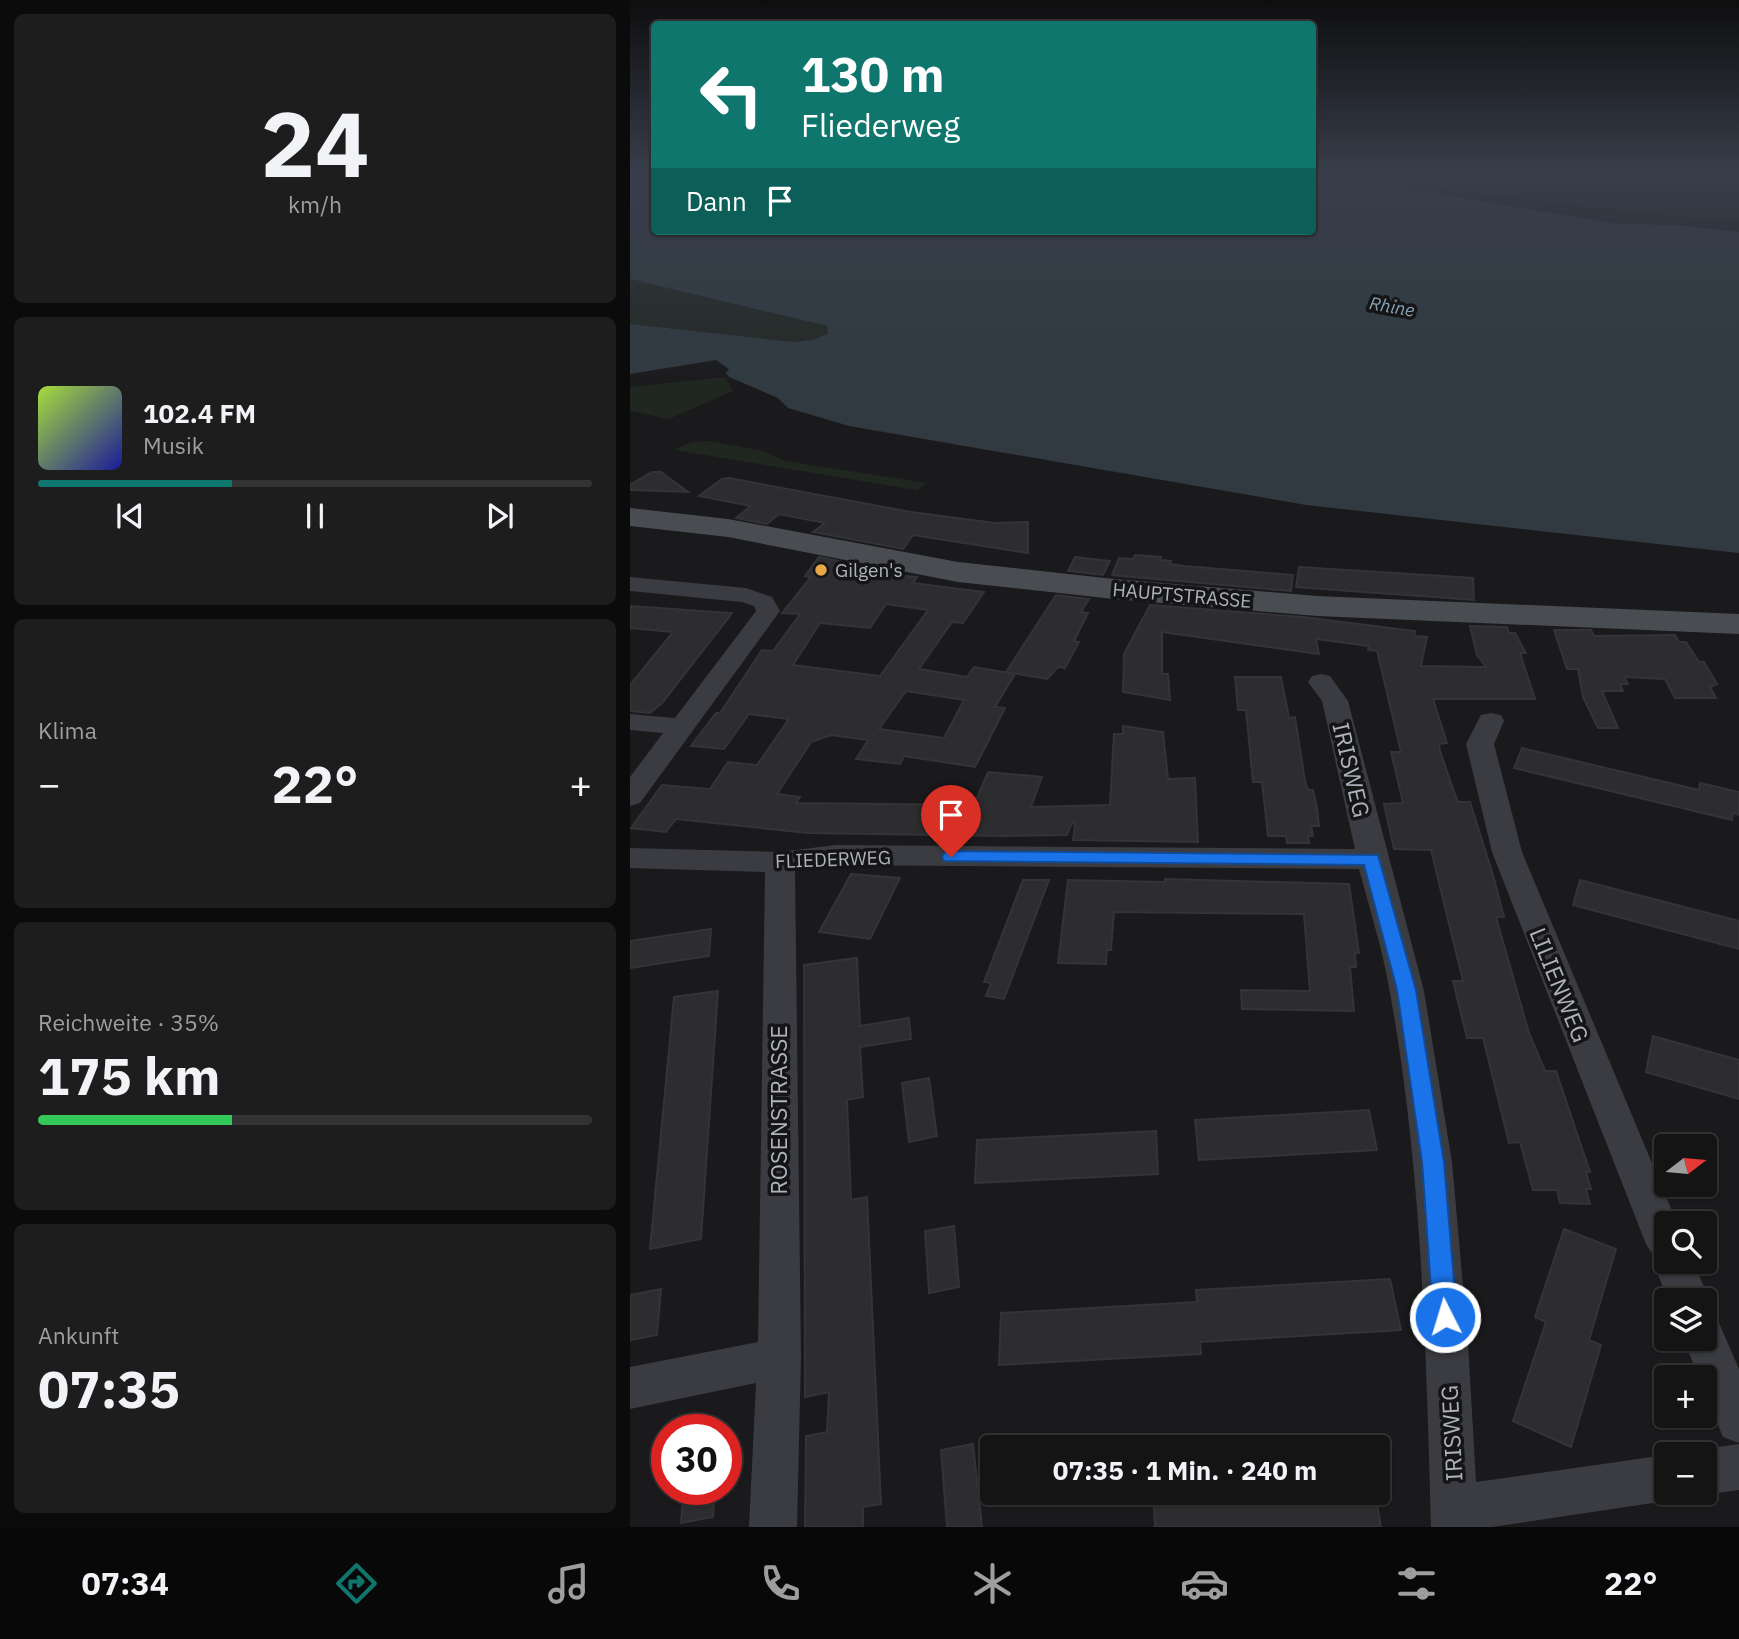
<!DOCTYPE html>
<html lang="de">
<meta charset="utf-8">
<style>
body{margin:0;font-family:"IBM Plex Sans",sans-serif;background:#1d1d1e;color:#f1f3f6;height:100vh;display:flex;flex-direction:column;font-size:26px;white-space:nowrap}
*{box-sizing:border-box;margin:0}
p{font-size:23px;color:#9d9ea0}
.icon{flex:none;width:38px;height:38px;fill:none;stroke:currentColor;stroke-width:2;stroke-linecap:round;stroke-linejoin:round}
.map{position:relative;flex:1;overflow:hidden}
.panel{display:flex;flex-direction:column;gap:14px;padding:14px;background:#0b0b0c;width:630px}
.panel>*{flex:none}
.guide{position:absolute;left:21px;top:21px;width:665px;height:214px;border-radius:7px;box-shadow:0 2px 5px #0004,0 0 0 2px #333334;background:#0f766e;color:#fff;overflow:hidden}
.needle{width:46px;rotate:74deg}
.tools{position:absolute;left:1024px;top:1134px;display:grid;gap:14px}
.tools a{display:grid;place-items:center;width:63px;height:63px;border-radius:7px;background:#141415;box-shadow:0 2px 5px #0004,0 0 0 2px #333334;font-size:35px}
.speed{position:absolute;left:21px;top:1414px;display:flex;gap:14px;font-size:35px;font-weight:700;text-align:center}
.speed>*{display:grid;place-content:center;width:91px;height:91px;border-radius:50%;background:#141415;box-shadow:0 2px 5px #0004,0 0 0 2px #333334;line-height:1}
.speed .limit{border:10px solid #d22;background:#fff;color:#111}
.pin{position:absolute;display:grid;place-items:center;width:60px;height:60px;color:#fff;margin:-72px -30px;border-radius:50% 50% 50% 0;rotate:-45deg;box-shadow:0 0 7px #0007}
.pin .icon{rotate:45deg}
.me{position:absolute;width:77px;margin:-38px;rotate:355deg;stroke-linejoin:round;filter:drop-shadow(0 0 5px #0008)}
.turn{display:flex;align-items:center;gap:24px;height:147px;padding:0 35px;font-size:32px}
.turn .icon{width:91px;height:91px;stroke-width:2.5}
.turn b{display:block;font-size:49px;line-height:60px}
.then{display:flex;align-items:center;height:66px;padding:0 35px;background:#0003;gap:14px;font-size:26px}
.big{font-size:52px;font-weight:700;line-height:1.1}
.panel .widget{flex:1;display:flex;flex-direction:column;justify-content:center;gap:10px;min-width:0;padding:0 24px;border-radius:10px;background:#1d1d1e}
.panel .dial{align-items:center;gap:0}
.dial b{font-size:91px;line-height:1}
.song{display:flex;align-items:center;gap:21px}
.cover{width:84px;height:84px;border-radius:10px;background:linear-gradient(135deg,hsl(80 70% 55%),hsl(240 70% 35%))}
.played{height:7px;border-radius:4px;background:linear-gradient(90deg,#0f766e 35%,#333334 35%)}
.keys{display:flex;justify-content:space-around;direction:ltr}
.heat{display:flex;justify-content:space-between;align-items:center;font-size:38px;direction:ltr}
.charge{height:10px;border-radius:5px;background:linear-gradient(90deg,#34c759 35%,#333334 0)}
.trip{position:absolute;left:350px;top:1435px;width:410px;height:70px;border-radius:7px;background:#141415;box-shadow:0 2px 5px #0004,0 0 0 2px #333334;font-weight:700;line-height:70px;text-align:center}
.menu{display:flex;height:112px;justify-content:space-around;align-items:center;background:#080808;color:#9d9ea0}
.menu .icon{width:49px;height:49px}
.menu .selected{color:#0f766e}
.menu b{font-size:32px;color:#f1f3f6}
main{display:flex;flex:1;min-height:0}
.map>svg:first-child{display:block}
</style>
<main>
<section class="panel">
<div class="widget dial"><b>24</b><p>km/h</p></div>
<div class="widget">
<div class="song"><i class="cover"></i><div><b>102.4 FM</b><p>Musik</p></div></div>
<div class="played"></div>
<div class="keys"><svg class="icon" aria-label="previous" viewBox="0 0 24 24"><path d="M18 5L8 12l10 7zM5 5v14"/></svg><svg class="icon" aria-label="pause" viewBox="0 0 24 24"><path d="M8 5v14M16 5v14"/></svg><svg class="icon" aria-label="next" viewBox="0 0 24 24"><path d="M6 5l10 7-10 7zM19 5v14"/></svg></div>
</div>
<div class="widget"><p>Klima</p>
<div class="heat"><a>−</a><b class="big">22°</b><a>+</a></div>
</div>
<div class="widget"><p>Reichweite · 35%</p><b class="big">175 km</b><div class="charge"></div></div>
<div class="widget"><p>Ankunft</p><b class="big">07:35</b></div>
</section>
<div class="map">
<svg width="1109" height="1527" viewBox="0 0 1109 1527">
<rect width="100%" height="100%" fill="#1a1a1c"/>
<!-- green -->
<g fill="#202721">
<path d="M712,173H1109V222L915,202Z"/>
<path d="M0,279L197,326L198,333L186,339L165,342L0,324Z"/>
<path d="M95,377L103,391L39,419L0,411V387Z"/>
<path d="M79,441L133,451L155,461L297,483L287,490L44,450L61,442Z"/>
</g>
<!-- water -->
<path fill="#303a40" d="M0,173H24V231H682L683,173L987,224L1047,225L1109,232V553L676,505L219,426L158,408L148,398L99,377L96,373L99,369L86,360L0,374V324L165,342L186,339L198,333L197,326L0,279Z"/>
<!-- building -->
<g fill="#2d2d30" stroke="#343438" stroke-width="2" fill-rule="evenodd">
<path d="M22,472H31L58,492L0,490V485Z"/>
<path d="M99,478L281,512L365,523L398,522V553L283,535L273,549L183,532L195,523L149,514L137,524L106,518L121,506L69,496L92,479Z"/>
<path d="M505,555L531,557L530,560L541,561L540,564L554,566L663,575L661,591L482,575L489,558L503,559Z"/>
<path d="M189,557L258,571L255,574L287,577L283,583L354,592L333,623L322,622L289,669L337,677L344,667L385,674L365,707L375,708L345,767L274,756L270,764L226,759L238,740L201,735L181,742L147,794L170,797L166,803L344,805L358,772L412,777L401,807L480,805L484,734H493V726L533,732L538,779L565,778L568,842L443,840L445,824L442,823L437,835L374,836L178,833L46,819L36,832L1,828L32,785L80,789L98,762L127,765L159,719L119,714L94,749L61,746L86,713H90L132,650L143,651L170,614L152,613L181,577L175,576ZM256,604L298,610L250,676L163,665L190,623L240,628ZM276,691L334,700L314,738L249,729Z"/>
<path d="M445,557L480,561L473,575L438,571Z"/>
<path d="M669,567L843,578L844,600L666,587Z"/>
<path d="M426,595L459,599L451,612L458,613L444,641L449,642L435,668L428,667L417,679L376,672Z"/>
<path d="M520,605L673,617L785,631L784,636L797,637L791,666L856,667L847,655L840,626L877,627L879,633H885L896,653H891V656L905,699H803L817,743L809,744L810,751L823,789L828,802H840L863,875L874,917H866L899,1033L915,1071H926L960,1172H956L961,1189H956L960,1204L930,1203L927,1190H903L890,1142L879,1143L853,1038H837L823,981H833L801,850L764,849L754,804L773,803L761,752H771L747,651L738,650L739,646L686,639L689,654L532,632V674H538L540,700L493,692L494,654Z"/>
<path d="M0,606L102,613L32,703L20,713L0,711V685L43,632L0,628Z"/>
<path d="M924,630H961L964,636L1045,635L1049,642H1056L1069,662H1074L1087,684L1080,687L1086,698H1045L1035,679L994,677L998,684H990L993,691H972L988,728H968L953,697L948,669H937Z"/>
<path d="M605,677H651L659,718L665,717L675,781L678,790H683L687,808L689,826H681L683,836H678L679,843H657L656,836H638L632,782H623L616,710H608Z"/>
<path d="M892,748L1069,790L1070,783L1109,792V815L1103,813L1102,820L884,768Z"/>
<path d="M221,874L270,878L240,939L189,932Z"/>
<path d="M535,879L719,884L729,953H725L726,967H720L724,1011L612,1009L611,990L680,991L674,914L484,912L481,950H477L476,964L428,963L438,880L535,882Z"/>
<path d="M393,880H419L374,999L356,996L361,983L354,982Z"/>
<path d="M950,880L1109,921V949L943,905Z"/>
<path d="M81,929L79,956L0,968V941Z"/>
<path d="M227,958L230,1026L279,1018L281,1039L230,1047L233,1097L217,1100L221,1200L237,1197L251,1504L233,1507V1527H175L176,1436L197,1432L199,1392L175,1397L174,965Z"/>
<path d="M88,991L71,1239L20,1249L44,997Z"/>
<path d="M1023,1036L1109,1060V1099L1016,1072Z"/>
<path d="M299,1078L307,1136L279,1142L272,1083Z"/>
<path d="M739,1110L747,1150L569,1160L565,1120Z"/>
<path d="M526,1131L528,1174L345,1183L347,1140Z"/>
<path d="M324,1226L329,1287L299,1293L295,1231Z"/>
<path d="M934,1229L986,1249L959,1340L971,1345L941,1447L883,1421L916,1322L905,1317Z"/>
<path d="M760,1279L771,1330L570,1342L571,1354L369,1365L371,1313L567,1302L566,1290Z"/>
<path d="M31,1289L27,1335L0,1340V1295Z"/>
<path d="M343,1444L352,1527H317L311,1450Z"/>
<path d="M54,1489H85L83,1517L51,1523Z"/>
<path d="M706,1493H745L751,1527H525L524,1505Z"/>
</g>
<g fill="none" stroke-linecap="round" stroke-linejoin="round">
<!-- street -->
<g fill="#3b3c41" fill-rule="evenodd">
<path d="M0,577L116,588L142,597L150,611L10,803L0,806V777L33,733L0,730V714L45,718L126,611L124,606L112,602L0,591Z"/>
<path d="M691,674L700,676L718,701L794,991L822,1162L838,1343L846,1482L1036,1455V1493L1052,1494L1036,1501L862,1527H801C796,1348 792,1169 760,993C753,951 740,910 729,869L206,865L165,870L171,1358L167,1527H119L126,1383L0,1409V1367L128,1342L135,872L0,868V848L150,852L206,845L725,849L692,701L678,682L682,676Z"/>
<path d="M861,713L871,715L874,721L864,744L892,852L1047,1223H1036V1262H1063L1080,1300L1074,1312V1300H1038L1023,1262L1025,1258L1016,1244L862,852L836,744L851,715Z"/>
<path d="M1074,1317L1089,1323L1109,1369V1443L1093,1437L1074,1391V1377H1069L1053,1339H1074Z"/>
<path d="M1109,1444V1490L1074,1495L1069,1493H1074V1454H1061L1074,1449Z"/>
</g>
<!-- secondary -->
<path fill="#494c51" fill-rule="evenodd" d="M0,508L98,519L328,562L484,579L687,596L1109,614V634L687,616L484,599L328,582L98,537L0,526Z"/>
</g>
<!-- sky -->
<linearGradient id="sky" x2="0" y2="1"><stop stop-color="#0e0e0f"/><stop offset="0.45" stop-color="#383e4b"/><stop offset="1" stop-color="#383e4b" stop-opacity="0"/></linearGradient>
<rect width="1109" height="386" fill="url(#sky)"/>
<!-- route -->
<path fill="#1a73e8" stroke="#114b97" stroke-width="2" d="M321,851L748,855L786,990L814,1162L827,1317L824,1325L815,1328L807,1325L803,1317L792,1162L767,990L734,865L314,861L312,857L314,853Z"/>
<!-- markers -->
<circle fill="#e8a846" stroke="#151517" stroke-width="2.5" cx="191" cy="570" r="7"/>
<g text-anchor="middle" stroke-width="7" stroke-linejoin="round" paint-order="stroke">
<!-- far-water labels -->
<g font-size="18" font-style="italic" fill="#87a1b3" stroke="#151517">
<text transform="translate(762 307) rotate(10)" y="6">Rhine</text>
</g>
<!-- poi labels -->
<g font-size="19" fill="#adb2bb" stroke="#151517" text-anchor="start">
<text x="205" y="577">Gilgen's</text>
</g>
<!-- street labels -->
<g font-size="19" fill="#adb2bb" stroke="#151517">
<text transform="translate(552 595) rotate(5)" y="7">HAUPTSTRASSE</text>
<text transform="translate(203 859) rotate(-2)" y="7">FLIEDERWEG</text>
</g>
<!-- near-street labels -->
<g font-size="23" fill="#adb2bb" stroke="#151517">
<text transform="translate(721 770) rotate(77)" y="8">IRISWEG</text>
<text transform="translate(929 985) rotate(68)" y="8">LILIENWEG</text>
<text transform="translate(149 1110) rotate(-90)" y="8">ROSENSTRASSE</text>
<text transform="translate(822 1433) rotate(-93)" y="8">IRISWEG</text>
</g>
</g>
</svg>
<div class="tools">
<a><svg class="needle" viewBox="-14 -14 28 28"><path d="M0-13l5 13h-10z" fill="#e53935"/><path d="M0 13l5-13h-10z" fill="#9d9ea0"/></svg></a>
<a><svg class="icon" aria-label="search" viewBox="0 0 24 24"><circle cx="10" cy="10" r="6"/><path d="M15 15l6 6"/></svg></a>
<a><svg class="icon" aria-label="layers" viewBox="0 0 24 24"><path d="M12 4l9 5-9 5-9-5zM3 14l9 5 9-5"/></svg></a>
<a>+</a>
<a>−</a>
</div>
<div class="speed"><div class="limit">30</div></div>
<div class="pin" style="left:321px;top:857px;background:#d93025"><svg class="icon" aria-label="arrive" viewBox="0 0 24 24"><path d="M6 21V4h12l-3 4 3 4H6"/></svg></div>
<svg class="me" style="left:815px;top:1317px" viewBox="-20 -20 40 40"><circle r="17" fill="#1a73e8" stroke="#fff" stroke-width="3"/><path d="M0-11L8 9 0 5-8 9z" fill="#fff"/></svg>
<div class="trip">07:35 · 1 Min. · 240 m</div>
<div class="guide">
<div class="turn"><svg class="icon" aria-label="left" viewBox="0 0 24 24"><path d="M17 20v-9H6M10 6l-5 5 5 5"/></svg><div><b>130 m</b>Fliederweg</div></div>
<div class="then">Dann<svg class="icon" aria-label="arrive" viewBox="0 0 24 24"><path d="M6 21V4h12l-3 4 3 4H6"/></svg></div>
</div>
</div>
</main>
<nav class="menu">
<b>07:34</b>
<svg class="icon selected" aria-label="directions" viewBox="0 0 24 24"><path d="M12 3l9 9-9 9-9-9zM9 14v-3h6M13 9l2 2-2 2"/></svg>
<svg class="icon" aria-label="music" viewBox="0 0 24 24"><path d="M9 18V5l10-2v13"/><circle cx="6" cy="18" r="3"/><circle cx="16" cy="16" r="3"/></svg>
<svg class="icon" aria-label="phone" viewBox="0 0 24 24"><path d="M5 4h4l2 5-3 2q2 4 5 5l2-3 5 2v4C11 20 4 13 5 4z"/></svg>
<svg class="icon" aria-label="climate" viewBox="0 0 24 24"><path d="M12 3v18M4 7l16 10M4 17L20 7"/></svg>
<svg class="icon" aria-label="car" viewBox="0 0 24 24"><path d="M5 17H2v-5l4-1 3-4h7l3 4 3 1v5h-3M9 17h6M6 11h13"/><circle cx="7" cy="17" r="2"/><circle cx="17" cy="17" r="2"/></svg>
<svg class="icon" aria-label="filters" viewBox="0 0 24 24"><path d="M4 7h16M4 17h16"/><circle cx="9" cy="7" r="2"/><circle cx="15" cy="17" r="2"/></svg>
<b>22°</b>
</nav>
